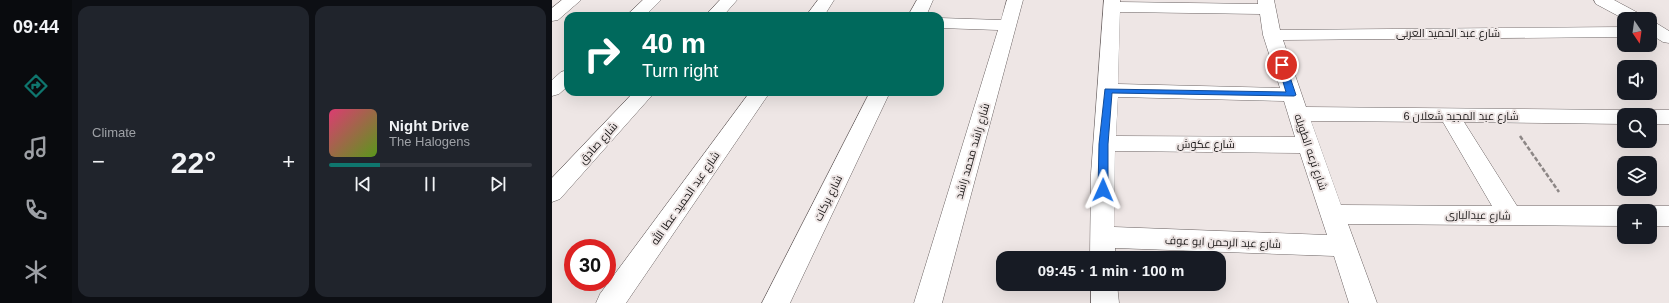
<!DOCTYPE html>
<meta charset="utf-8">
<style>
body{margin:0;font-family:Helvetica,Cairo,sans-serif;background:#20242c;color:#f1f3f6;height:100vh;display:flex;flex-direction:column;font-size:15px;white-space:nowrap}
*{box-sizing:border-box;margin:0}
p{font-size:13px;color:#9ea1a6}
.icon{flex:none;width:22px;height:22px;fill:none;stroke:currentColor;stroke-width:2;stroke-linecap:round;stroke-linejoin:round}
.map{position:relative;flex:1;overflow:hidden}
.panel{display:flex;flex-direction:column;gap:6px;padding:6px;background:#0d0f14;width:480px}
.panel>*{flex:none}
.banner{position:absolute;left:12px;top:12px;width:380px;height:84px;border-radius:12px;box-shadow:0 4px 16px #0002;background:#00695c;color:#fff;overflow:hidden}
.needle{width:26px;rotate:167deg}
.buttons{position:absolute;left:1065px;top:12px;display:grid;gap:8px}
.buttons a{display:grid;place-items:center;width:40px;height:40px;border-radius:8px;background:#171b24;box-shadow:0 4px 16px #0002;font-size:20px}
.speed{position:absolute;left:12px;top:239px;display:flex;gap:8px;font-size:20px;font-weight:700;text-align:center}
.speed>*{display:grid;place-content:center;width:52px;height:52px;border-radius:50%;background:#171b24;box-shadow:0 4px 16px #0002;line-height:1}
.speed .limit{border:6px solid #d22;background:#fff;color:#111}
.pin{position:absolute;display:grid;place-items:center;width:34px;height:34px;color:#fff;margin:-17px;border:2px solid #fff;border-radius:50%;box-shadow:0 1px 4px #0007}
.me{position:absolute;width:44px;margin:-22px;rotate:1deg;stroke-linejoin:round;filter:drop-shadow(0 0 3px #0008)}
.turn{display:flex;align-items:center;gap:14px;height:84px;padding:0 12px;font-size:18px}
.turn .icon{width:52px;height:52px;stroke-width:2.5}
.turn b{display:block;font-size:28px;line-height:34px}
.big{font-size:30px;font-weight:600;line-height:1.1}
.panel .card{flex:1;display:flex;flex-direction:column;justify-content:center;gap:6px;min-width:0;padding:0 14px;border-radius:12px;background:#20242c}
.song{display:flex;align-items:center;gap:12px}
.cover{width:48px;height:48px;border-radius:6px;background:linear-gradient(135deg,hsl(340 70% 55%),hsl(90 70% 35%))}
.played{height:4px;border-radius:2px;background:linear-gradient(90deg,#0f766e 25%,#363941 25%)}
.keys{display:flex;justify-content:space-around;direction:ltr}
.heat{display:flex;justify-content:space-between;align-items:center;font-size:22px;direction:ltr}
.panel .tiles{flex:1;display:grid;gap:6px;grid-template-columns:repeat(2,1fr)}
.trip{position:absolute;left:444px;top:251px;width:230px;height:40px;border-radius:12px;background:#171b24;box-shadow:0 4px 16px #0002;font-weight:600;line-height:40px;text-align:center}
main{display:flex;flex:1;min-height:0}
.tab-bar{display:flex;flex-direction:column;width:72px;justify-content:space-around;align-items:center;background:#090b0e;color:#9ea1a6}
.tab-bar .icon{width:28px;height:28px}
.tab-bar .active{color:#0f766e}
.tab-bar b{font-size:18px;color:#f1f3f6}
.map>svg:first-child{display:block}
</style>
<main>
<nav class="tab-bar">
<b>09:44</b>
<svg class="icon active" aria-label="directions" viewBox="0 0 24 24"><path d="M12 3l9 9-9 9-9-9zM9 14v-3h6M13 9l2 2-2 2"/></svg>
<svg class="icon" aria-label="music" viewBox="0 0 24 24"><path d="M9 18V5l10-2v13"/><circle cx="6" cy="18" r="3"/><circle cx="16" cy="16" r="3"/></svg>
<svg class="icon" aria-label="phone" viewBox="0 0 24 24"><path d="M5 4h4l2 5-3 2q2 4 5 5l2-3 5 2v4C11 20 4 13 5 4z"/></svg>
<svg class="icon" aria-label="climate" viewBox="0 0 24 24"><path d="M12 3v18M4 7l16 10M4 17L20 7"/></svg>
</nav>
<section class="panel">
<div class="tiles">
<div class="card"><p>Climate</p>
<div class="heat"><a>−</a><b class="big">22°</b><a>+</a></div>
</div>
<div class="card">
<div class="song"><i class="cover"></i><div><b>Night Drive</b><p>The Halogens</p></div></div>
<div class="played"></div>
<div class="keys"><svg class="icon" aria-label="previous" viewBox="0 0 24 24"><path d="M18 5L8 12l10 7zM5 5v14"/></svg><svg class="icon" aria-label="pause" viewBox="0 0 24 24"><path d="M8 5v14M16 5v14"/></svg><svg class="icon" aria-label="next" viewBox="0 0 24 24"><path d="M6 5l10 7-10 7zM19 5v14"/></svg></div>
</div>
</div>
</section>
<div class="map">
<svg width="1117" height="303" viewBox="0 0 1117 303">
<rect width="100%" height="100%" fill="#eee6e5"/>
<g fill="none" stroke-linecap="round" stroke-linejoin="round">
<defs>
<g id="minor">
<path d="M10,0H29L6,20L0,21V8Z"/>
<path d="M91,0H109L93,16H74Z"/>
<path d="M168,0H185L171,16H153Z"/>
<path d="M266,0H282L272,16H254Z"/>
<path d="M365,0H381L374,16H356Z"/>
<path d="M455,0H471L390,303H362L446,30L388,28V18L449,20Z"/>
<path d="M552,0H568V2L706,4V0H722L728,30L1072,27V37L731,40L754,107L1072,110L1079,112L1081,115H1072V124L912,122L965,206H1072L1082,211H1072V226L796,224L825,303H797L782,256L563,248L564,258H538L539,174ZM568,12L708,14L711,35L728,88L566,84ZM566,97L732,101L743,137L564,136ZM759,121L891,122L940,206L789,205ZM563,151L748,153L775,235L562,227Z"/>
<path d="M1042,0H1062L1090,15L1093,19H1072L1044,4Z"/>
<path d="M1098,22L1104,23L1117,31V43L1111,42L1098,34Z"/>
<path d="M16,70V86L7,94L0,96V80L9,72Z"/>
<path d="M82,92H103L8,199L0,202V178Z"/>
<path d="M198,92H218L74,303H44L48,294Z"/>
<path d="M318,92H338L238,303H210Z"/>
<path d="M1098,110H1117V124H1098V115H1089L1091,112Z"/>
<path d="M1098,206H1117V226H1098V211H1088Z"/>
<path d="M539,284H565L567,303H539Z"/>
</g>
</defs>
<!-- minor casing -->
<use href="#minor" stroke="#6b6363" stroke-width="1"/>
<!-- path -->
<path stroke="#8d8786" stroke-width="2.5" stroke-dasharray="4.5 2" stroke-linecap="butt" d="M968,136L1007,192"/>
<!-- minor -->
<use href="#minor" fill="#fff" fill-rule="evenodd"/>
</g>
<!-- route -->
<path fill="#1a73e8" stroke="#114b97" d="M730,62L734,65L744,95L742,96L560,93L556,144V190L554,193H547L546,190L547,144L553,89L734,92L726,65Z"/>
<g text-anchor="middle" stroke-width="4" stroke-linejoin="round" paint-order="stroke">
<!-- street labels -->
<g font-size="11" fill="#1b1818" stroke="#eee6e5">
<text x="896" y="37">شارع عبد الحميد العربى</text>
<text x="909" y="120">شارع عبد المجيد شعلان 6</text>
<text transform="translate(46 143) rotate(-48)" y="4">شارع صادق</text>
<text x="654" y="148">شارع عكوش</text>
<text transform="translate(420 151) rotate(-74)" y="4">شارع راشد محمد راشد</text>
<text transform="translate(759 152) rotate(71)" y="4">شارع ترعه الطويله</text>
<text transform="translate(133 198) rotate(-55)" y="4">شارع عبد الحميد عطا الله</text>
<text transform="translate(276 198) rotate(-64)" y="4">شارع بركات</text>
<text transform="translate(926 215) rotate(1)" y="4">شارع عبدالبارى</text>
<text transform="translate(671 242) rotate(2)" y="4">شارع عبد الرحمن ابو عوف</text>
</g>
</g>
</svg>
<div class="buttons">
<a><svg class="needle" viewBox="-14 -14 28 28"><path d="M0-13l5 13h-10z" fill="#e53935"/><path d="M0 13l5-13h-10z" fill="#9ea1a6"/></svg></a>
<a><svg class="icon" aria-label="sound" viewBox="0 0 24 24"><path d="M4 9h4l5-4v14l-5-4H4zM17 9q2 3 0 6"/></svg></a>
<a><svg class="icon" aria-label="search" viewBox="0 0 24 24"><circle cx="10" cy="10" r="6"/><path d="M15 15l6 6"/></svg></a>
<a><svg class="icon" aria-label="layers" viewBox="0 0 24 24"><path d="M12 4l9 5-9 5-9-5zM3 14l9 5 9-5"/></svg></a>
<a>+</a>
</div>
<div class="speed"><div class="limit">30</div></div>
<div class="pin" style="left:730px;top:65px;background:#d93025"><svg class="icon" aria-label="arrive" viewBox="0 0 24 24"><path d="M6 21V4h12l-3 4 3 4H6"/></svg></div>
<svg class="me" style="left:551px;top:190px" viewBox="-20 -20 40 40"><path d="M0-17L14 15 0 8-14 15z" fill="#1a73e8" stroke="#fff" stroke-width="4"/></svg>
<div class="trip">09:45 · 1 min · 100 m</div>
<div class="banner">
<div class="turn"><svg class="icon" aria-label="right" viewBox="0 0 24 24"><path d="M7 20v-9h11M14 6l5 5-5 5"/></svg><div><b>40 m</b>Turn right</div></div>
</div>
</div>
</main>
